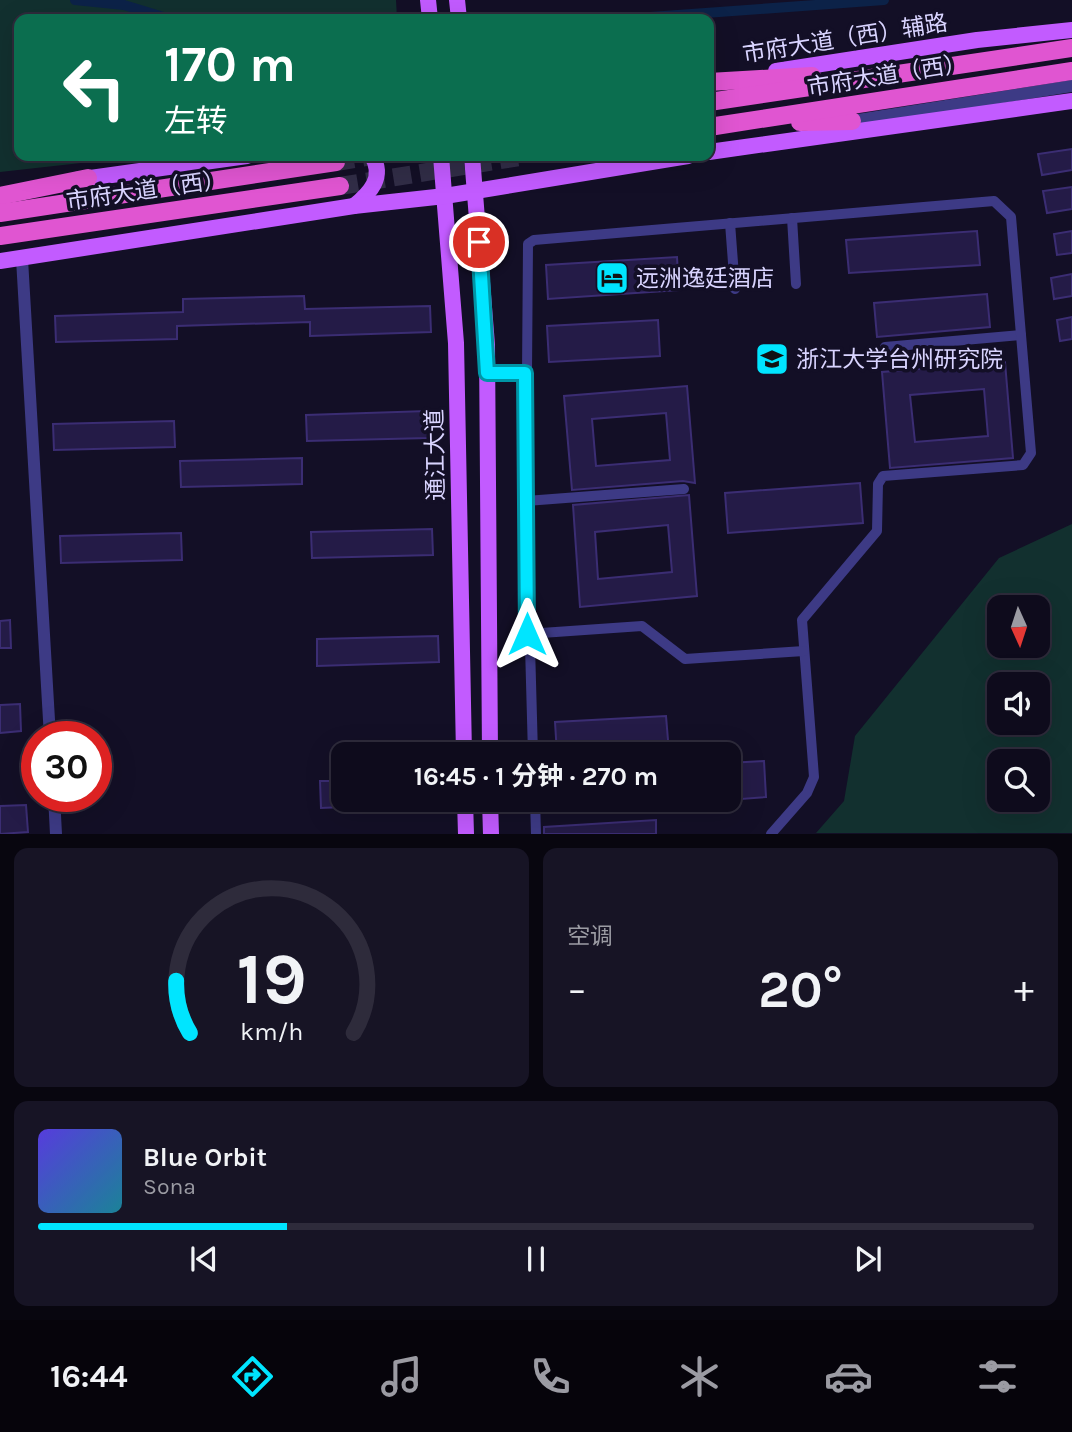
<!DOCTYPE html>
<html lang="zh">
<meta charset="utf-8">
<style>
body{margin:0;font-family:Karla,"Noto Sans SC",sans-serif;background:#171425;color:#f1f3f6;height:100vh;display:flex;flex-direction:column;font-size:26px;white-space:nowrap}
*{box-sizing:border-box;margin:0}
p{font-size:23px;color:#9b9ba3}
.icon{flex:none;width:38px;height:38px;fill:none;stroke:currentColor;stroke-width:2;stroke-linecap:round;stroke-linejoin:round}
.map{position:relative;height:834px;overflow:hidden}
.sheet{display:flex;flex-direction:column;gap:14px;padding:14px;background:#08060f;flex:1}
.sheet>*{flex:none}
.banner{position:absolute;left:14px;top:14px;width:700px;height:147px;border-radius:14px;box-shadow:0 7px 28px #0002,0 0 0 2px #2e2b3b;background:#0b6e4f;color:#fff;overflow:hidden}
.needle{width:46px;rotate:177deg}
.controls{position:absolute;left:987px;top:595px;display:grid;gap:14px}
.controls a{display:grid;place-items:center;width:63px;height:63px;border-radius:14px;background:#0e0b1c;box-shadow:0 7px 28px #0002,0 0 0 2px #2e2b3b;font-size:35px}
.speed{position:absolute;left:21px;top:721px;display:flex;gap:14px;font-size:35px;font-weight:700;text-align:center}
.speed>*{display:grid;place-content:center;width:91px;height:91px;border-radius:50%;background:#0e0b1c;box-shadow:0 7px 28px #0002,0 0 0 2px #2e2b3b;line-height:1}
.speed .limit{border:10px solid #d22;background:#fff;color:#111}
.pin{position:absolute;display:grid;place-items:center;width:60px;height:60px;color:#fff;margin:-30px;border:4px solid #fff;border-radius:50%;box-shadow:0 2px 7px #0007}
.me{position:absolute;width:77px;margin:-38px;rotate:0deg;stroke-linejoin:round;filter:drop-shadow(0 0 5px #0008)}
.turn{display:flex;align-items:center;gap:24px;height:147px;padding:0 35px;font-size:32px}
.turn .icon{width:91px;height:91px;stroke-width:2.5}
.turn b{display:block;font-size:49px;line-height:60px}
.big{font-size:52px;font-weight:700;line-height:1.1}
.sheet .widget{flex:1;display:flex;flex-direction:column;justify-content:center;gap:10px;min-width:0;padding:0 24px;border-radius:14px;background:#171425}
.sheet .dial{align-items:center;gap:0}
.dial svg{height:182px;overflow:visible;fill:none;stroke:#2e2b3b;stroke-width:7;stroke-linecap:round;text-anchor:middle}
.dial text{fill:#f1f3f6;stroke:none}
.song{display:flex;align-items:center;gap:21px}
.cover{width:84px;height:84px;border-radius:10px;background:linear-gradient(135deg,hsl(250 70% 55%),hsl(190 70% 35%))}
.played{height:7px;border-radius:4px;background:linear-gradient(90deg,#00e5ff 25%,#2e2b3b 25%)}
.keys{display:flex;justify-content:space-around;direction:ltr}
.heat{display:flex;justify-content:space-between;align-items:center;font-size:38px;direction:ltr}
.sheet .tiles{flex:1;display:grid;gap:14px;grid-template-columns:1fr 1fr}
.widget:last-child{grid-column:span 2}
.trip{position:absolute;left:331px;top:742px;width:410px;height:70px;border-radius:14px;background:#0e0b1c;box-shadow:0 7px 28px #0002,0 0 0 2px #2e2b3b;font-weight:700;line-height:70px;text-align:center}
.menu{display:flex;height:112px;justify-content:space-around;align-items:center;background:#06040b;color:#9b9ba3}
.menu .icon{width:49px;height:49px}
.menu .current{color:#00e5ff}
.menu b{font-size:32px;color:#f1f3f6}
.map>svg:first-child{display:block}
</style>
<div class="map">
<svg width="1072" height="834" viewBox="0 0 1072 834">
<rect width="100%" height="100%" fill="#130f26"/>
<!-- green -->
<g fill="#12302f" fill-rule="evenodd">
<path d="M0,0H396L397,19H19V156H144L0,172Z"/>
<path d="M1072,524V833H816L844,801L855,736L999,558ZM999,607H1038V646H999ZM999,684H1038V723H999ZM999,761H1038V800H999Z"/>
</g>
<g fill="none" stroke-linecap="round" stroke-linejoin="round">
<!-- canal -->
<g stroke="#0c2248" stroke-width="10">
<path d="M75,0L124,5L170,19"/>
<path d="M548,19L650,17L884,0"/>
</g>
</g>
<!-- building -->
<g fill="#241b47" stroke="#3b2d73" stroke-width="2" fill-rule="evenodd">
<path d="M1072,149V170L1042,175L1038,154Z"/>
<path d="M1072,187V209L1047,213L1043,191Z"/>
<path d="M977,231L980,265L849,273L846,240Z"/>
<path d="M1072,231V253L1057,255L1054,234Z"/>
<path d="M677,257L679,290L548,299L546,265Z"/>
<path d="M1072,274V296L1054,299L1051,278Z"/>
<path d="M987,294L990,327L877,337L874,303Z"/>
<path d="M304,296L305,309L430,306L431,332L310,336V322L177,326V339L56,342L55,316L183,312V299Z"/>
<path d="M1072,317V339L1060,341L1057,320Z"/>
<path d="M658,320L660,356L549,362L547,326Z"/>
<path d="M1005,362L1013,458L890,468L882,372ZM984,389L988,436L915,442L910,395Z"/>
<path d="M687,386L695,483L683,481L572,490L564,396ZM666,413L670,460L596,466L592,419Z"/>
<path d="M427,411L428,438L307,441L306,415Z"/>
<path d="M174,421L175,447L54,450L53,424Z"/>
<path d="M302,458V484L181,487L180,461Z"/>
<path d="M860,483L863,523L728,533L725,493Z"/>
<path d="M689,495L697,596L580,607L573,505ZM668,525L672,572L598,579L595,532Z"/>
<path d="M432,529L433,555L312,558L311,532Z"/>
<path d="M181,533L182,560L61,563L60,536Z"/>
<path d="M10,620L11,648H0V621Z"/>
<path d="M438,636L439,662L317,666V639Z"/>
<path d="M20,704L21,731L0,733V705Z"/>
<path d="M666,716L669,752L557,754L555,722Z"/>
<path d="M764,761L766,797L728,800V763Z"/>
<path d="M320,781H343V807L321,808Z"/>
<path d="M26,805L28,832L0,834V806Z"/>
<path d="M656,820V834H544V827Z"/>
</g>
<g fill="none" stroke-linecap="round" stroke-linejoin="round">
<!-- trunk-tunnel -->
<g stroke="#312d47" stroke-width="18" stroke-dasharray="18 9" stroke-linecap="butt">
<path d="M336,162L372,156"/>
<path d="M340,186L526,156"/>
</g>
<!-- minor -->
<g stroke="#3d3a85" stroke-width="10">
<path d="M792,218L796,284"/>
<path d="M730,223L735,289"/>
<path d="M885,347L1021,335"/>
<path d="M487,373H525"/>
<path d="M526,501L528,244L534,240L994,201L1011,217L1031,453L1023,465L883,476L878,484L877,531L802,620L814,777L807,793L771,834"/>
<path d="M527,634L642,626L685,659L804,651"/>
<path d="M533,754L526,501L684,489"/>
<path d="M535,800L536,834"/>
</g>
<!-- tertiary -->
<g stroke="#3d3a85" stroke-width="12">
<path d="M852,121L1072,86"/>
<path d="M22,259L50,737"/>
<path d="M54,796L56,834"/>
</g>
<!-- primary -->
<g stroke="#c25bff" stroke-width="16">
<path d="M428,0L430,19"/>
<path d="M457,0L459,19"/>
<path d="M776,71L977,40L1072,30"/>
<path d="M709,152L1072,101"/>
<path d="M441,156L456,343L464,754"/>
<path d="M472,156L487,345L490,754"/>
<path d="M76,180L247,156"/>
<path d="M354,206C370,193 385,177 372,156"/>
<path d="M0,261L354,206L445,196L688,156"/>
<path d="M465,800L466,834"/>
<path d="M490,800L491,834"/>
</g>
<!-- trunk -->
<g stroke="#e055d1" stroke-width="18">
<path d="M709,82L812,76"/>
<path d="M709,102L1072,48"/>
<path d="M800,122L852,121"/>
<path d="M709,127L1072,71"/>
<path d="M0,196L88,178"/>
<path d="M0,213L336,162"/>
<path d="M0,236L340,186"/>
</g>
</g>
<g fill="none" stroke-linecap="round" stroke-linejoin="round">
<defs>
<path id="route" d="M479,242L487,373H525L527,634"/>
</defs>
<!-- route casing -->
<use href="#route" stroke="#0095a6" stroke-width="18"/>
<!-- route -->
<use href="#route" stroke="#00e5ff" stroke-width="12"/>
</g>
<!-- icons -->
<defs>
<symbol id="hotel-square" viewBox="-11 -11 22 22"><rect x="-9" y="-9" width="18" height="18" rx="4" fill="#00e5ff" stroke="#130f26"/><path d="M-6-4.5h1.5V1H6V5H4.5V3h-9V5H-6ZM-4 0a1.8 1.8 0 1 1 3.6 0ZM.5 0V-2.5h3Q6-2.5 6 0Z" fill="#111"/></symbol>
<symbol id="school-square" viewBox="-11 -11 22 22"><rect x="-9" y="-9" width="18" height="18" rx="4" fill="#00e5ff" stroke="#130f26"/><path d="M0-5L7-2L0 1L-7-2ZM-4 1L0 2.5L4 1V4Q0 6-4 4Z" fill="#111"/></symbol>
</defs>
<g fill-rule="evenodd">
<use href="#hotel-square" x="593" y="259" width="38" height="38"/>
<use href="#school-square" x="753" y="340" width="38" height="38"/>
</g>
<g text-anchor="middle" stroke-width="7" stroke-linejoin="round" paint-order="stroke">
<!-- street labels -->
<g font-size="23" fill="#d9d4ff" stroke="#130f26">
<text transform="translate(845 38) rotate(-9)" y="8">市府大道（西）辅路</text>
<text transform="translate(887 75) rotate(-9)" y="8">市府大道（西）</text>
<text transform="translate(146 190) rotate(-8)" y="8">市府大道（西）</text>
<text transform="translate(435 455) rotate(-91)" y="8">通江大道</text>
</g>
<!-- poi labels -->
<g font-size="23" fill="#d9d4ff" stroke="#130f26" text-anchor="start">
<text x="636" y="286">远洲逸廷酒店</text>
<text x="796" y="367">浙江大学台州研究院</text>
</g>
</g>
</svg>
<div class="controls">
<a><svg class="needle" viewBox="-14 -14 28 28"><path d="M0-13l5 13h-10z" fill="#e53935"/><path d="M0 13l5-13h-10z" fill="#9b9ba3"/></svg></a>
<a><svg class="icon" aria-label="sound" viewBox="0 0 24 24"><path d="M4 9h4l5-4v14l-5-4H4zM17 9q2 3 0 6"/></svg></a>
<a><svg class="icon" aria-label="search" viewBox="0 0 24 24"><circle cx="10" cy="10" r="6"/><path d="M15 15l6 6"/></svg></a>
</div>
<div class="speed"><div class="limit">30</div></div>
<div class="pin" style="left:479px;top:242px;background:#d93025"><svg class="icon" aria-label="arrive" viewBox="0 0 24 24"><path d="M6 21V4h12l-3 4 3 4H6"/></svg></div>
<svg class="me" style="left:527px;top:634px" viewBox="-20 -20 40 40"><path d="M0-17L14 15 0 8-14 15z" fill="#00e5ff" stroke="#fff" stroke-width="4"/></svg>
<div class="trip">16:45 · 1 分钟 · 270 m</div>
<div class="banner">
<div class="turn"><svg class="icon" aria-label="left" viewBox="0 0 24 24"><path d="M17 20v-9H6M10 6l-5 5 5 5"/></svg><div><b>170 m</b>左转</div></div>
</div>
</div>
<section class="sheet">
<div class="tiles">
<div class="widget dial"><svg viewBox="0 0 100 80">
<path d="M14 69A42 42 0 1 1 86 69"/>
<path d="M14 69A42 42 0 0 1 8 46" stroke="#00e5ff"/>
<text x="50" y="56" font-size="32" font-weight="700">19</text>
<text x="50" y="72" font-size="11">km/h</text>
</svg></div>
<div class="widget"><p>空调</p>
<div class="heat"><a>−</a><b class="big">20°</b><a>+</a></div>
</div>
<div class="widget">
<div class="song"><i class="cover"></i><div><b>Blue Orbit</b><p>Sona</p></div></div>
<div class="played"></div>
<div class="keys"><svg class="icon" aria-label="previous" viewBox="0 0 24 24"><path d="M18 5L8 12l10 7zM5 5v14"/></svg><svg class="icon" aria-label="pause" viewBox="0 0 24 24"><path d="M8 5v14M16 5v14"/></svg><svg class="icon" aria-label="next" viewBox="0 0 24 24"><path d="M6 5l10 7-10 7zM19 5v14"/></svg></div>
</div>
</div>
</section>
<nav class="menu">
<b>16:44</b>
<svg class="icon current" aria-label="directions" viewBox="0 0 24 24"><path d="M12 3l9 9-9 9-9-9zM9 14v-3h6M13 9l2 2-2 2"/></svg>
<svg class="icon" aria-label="music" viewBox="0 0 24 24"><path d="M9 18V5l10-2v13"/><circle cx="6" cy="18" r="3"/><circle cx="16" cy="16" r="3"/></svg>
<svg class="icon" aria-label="phone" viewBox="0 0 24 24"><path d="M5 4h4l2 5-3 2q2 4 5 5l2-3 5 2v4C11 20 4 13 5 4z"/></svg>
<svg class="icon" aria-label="climate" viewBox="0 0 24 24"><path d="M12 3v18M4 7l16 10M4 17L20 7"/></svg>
<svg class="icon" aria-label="car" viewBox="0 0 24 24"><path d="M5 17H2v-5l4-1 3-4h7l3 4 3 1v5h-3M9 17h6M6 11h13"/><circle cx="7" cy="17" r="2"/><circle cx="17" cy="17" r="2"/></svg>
<svg class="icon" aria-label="filters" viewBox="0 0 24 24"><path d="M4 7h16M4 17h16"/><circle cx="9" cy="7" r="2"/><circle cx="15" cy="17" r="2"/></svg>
</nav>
